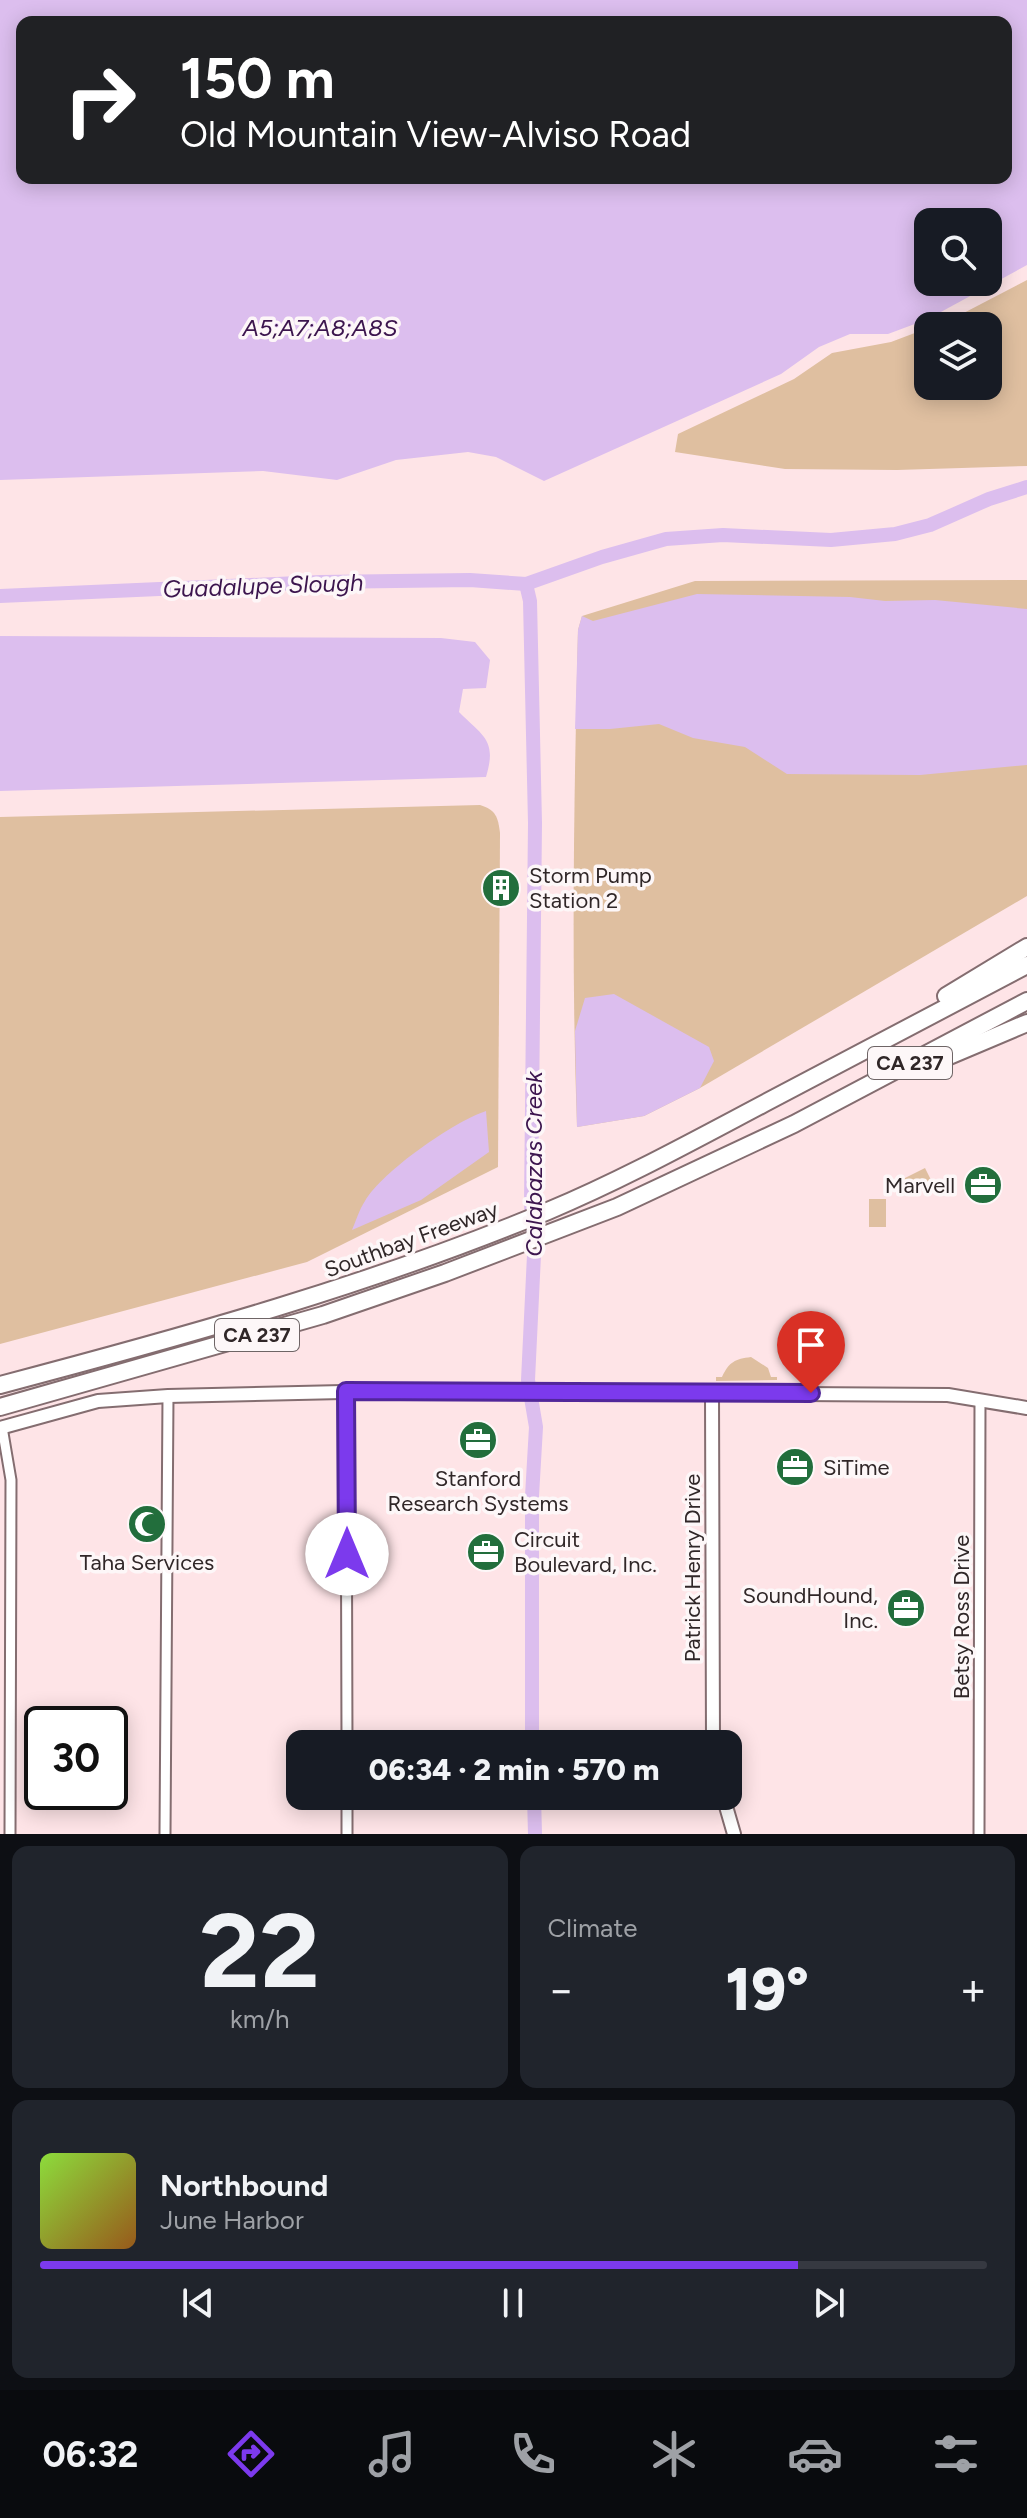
<!DOCTYPE html>
<meta charset="utf-8">
<style>
body{margin:0;font-family:Figtree,sans-serif;background:#20242c;color:#f1f3f6;height:100vh;display:flex;flex-direction:column;font-size:30px;white-space:nowrap}
*{box-sizing:border-box;margin:0}
p{font-size:26px;color:#9ea1a6}
.icon{flex:none;width:44px;height:44px;fill:none;stroke:currentColor;stroke-width:2;stroke-linecap:round;stroke-linejoin:round}
.map{position:relative;height:1834px;overflow:hidden}
.details{display:flex;flex-direction:column;gap:12px;padding:12px;background:#0d0f14;flex:1}
.details>*{flex:none}
.top-card{position:absolute;left:16px;top:16px;width:996px;height:168px;border-radius:16px;box-shadow:0 4px 20px #0003;background:#202124;color:#fff;overflow:hidden}
.fabs{position:absolute;left:914px;top:208px;display:grid;gap:16px}
.fabs a{display:grid;place-items:center;width:88px;height:88px;border-radius:16px;background:#171b24;box-shadow:0 4px 20px #0003;font-size:40px}
.speed{position:absolute;left:24px;top:1706px;display:flex;gap:16px;font-size:40px;font-weight:700;text-align:center}
.speed>*{display:grid;place-content:center;width:104px;height:104px;border-radius:50%;background:#171b24;box-shadow:0 4px 20px #0003;line-height:1}
.speed .limit{border:4px solid #111;border-radius:12px;background:#fff;color:#111}
.pin{position:absolute;display:grid;place-items:center;width:68px;height:68px;color:#fff;margin:-82px -34px;border-radius:50% 50% 50% 0;rotate:-45deg;box-shadow:0 0 8px #0007}
.pin .icon{rotate:45deg}
.me{position:absolute;width:88px;margin:-44px;rotate:0deg;stroke-linejoin:round;filter:drop-shadow(0 0 6px #0008)}
.turn{display:flex;align-items:center;gap:28px;height:168px;padding:0 32px;font-size:36px}
.turn .icon{width:104px;height:104px;stroke-width:2.5}
.turn b{display:block;font-size:56px;line-height:68px}
.big{font-size:60px;font-weight:800;line-height:1.1}
.details .tile{flex:1;display:flex;flex-direction:column;justify-content:center;gap:12px;min-width:0;padding:0 28px;border-radius:16px;background:#20242c}
.details .dial{align-items:center;gap:0}
.dial b{font-size:104px;line-height:1}
.song{display:flex;align-items:center;gap:24px}
.cover{width:96px;height:96px;border-radius:12px;background:linear-gradient(135deg,hsl(90 70% 55%),hsl(30 70% 35%))}
.played{height:8px;border-radius:4px;background:linear-gradient(90deg,#7c3aed 80%,#363941 80%)}
.keys{display:flex;justify-content:space-around;direction:ltr}
.heat{display:flex;justify-content:space-between;align-items:center;font-size:44px;direction:ltr}
.details .tiles{flex:1;display:grid;gap:12px;grid-template-columns:1fr 1fr}
.tile:last-child{grid-column:span 2}
.trip{position:absolute;left:286px;top:1730px;width:456px;height:80px;border-radius:16px;background:#171b24;box-shadow:0 4px 20px #0003;font-weight:800;line-height:80px;text-align:center}
.menu{display:flex;height:128px;justify-content:space-around;align-items:center;background:#090b0e;color:#9ea1a6}
.menu .icon{width:56px;height:56px}
.menu .current{color:#7c3aed}
.menu b{font-size:36px;color:#f1f3f6}
.map>svg:first-child{display:block}
</style>
<div class="map">
<svg width="1027" height="1834" viewBox="0 0 1027 1834">
<rect width="100%" height="100%" fill="#fee4e7"/>
<!-- green -->
<g fill="#dfbfa0">
<path d="M1027,280V466L897,470L785,469L675,452L678,434L794,379L832,353L891,342L928,328V386H988V326H933L956,317Z"/>
<path d="M1027,580V896L700,1088L644,1116L577,1127C571,962 574,795 578,630L582,616L695,581Z"/>
<path d="M480,805C496,810 498,817 500,833L498,1167L307,1262L0,1344V817Z"/>
<path d="M925,1168L933,1184L908,1196L901,1180Z"/>
<rect x="869" y="1199" width="17" height="28"/>
<path d="M751,1357L768,1368L771,1377H777V1380L716,1381V1377H722C729,1362 735,1359 751,1357Z"/>
</g>
<!-- water -->
<g fill="#dcbeee" fill-rule="evenodd">
<path d="M0,0H1027V265L928,319L888,334H850L819,347L781,374L544,481L496,457L468,452L396,460L337,480L263,471L0,480ZM22,22H1006V178H22ZM928,222H988V282H928Z"/>
<path d="M697,594L850,597L885,601L935,600L1027,609V765L920,775L787,774L745,747L693,738L659,724L610,729H575L578,630L582,616L593,621Z"/>
<path d="M0,636L441,638L475,642L490,660L486,688L463,689L459,712C484,737 497,740 486,777L0,791Z"/>
<path d="M614,994L709,1047L714,1061L700,1088L644,1116L577,1127L575,1031L585,998Z"/>
<path d="M486,1111L489,1152L421,1200L352,1230C356,1221 359,1210 365,1201C383,1171 453,1122 486,1111Z"/>
</g>
<g fill="none" stroke-linecap="round" stroke-linejoin="round">
<!-- river -->
<g stroke="#dcbeee" stroke-width="14">
<path d="M526,584L530,601L535,823L531,1204L534,1255L528,1380L536,1427L532,1496V1744"/>
<path d="M0,596L321,582L470,580L526,584L602,557L666,539L723,535L831,540L895,534L930,525L989,499L1027,487"/>
<path d="M534,1796L535,1834"/>
</g>
<defs>
<g id="street">
<path d="M346,1391L347,1744"/>
<path d="M2,1427L11,1480L10,1834"/>
<path d="M347,1796V1834"/>
<path d="M165,1834L168,1396"/>
<path d="M979,1834L980,1400"/>
</g>
<g id="secondary">
<path d="M712,1393L713,1744"/>
<path d="M0,1428L98,1401L168,1396L387,1391L948,1395L1027,1408"/>
<path d="M723,1796L734,1834"/>
</g>
<g id="highway">
<path d="M946,996L1027,947"/>
<path d="M916,1070L1027,1023"/>
<path d="M0,1385C186,1336 370,1285 548,1211C622,1180 693,1141 765,1103C852,1057 939,1011 1027,965"/>
<path d="M0,1407L323,1315L445,1273L617,1207L794,1124L1027,1001"/>
</g>
</defs>
<!-- street casing -->
<use href="#street" stroke="#846d70" stroke-width="13"/>
<!-- secondary casing -->
<use href="#secondary" stroke="#846d70" stroke-width="16"/>
<!-- highway casing -->
<use href="#highway" stroke="#846d70" stroke-width="20"/>
<!-- street -->
<use href="#street" stroke="#fff" stroke-width="9"/>
<!-- secondary -->
<use href="#secondary" stroke="#fff" stroke-width="12"/>
<!-- highway -->
<use href="#highway" stroke="#fff" stroke-width="16"/>
</g>
<g fill="none" stroke-linecap="round" stroke-linejoin="round">
<defs>
<path id="route" d="M347,1554L346,1391L811,1393"/>
</defs>
<!-- route casing -->
<use href="#route" stroke="#51269a" stroke-width="20"/>
<!-- route -->
<use href="#route" stroke="#7c3aed" stroke-width="14"/>
</g>
<!-- icons -->
<defs>
<symbol id="building-disc" viewBox="-11 -11 22 22"><circle r="9.5" fill="#226e3c" stroke="#fdf7f8"/><path d="M-4-6H4V6H1V3H-1V6H-4ZM-2.5-4.3h1.7v1.8h-1.7ZM.8-4.3h1.7v1.8H.8ZM-2.5-1h1.7V.8h-1.7ZM.8-1h1.7V.8H.8Z" fill="#fff"/></symbol>
<symbol id="office-disc" viewBox="-11 -11 22 22"><circle r="9.5" fill="#226e3c" stroke="#fdf7f8"/><path d="M-6-3h4V-5.5h4V-3h4V5H-6ZM-1-4.5V-3h2v-1.5ZM-6 0V1H6V0Z" fill="#fff"/></symbol>
<symbol id="mosque-disc" viewBox="-11 -11 22 22"><circle r="9.5" fill="#226e3c" stroke="#fdf7f8"/><path d="M3.5-4.9A6 6 0 1 0 3.5 4.9A5 5 0 1 1 3.5-4.9Z" fill="#fff"/></symbol>
</defs>
<g fill-rule="evenodd">
<use href="#building-disc" x="479" y="866" width="44" height="44"/>
<use href="#office-disc" x="961" y="1163" width="44" height="44"/>
<use href="#office-disc" x="456" y="1418" width="44" height="44"/>
<use href="#office-disc" x="773" y="1445" width="44" height="44"/>
<use href="#mosque-disc" x="125" y="1502" width="44" height="44"/>
<use href="#office-disc" x="464" y="1530" width="44" height="44"/>
<use href="#office-disc" x="884" y="1586" width="44" height="44"/>
</g>
<g text-anchor="middle" stroke-width="7" stroke-linejoin="round" paint-order="stroke">
<!-- shield labels -->
<g fill="#fdf7f8" stroke="#6e6566" stroke-width="2">
<rect x="868" y="1047" width="84" height="32" rx="6"/>
<rect x="215" y="1319" width="84" height="32" rx="6"/>
</g>
<g font-size="20" font-weight="bold" fill="#302728">
<text x="910" y="1070">CA 237</text>
<text x="257" y="1342">CA 237</text>
</g>
<!-- poi labels -->
<g font-size="22" fill="#302728" stroke="#fdf7f8" text-anchor="start">
<text x="529" y="883">Storm Pump<tspan x="529" dy="25">Station 2</tspan></text>
<text x="955" y="1193" text-anchor="end">Marvell</text>
<text x="823" y="1475">SiTime</text>
<text x="478" y="1486" text-anchor="middle">Stanford<tspan x="478" dy="25">Research Systems</tspan></text>
<text x="514" y="1547">Circuit<tspan x="514" dy="25">Boulevard, Inc.</tspan></text>
<text x="147" y="1570" text-anchor="middle">Taha Services</text>
<text x="878" y="1603" text-anchor="end">SoundHound,<tspan x="878" dy="25">Inc.</tspan></text>
</g>
<!-- street labels -->
<g font-size="22" fill="#302728" stroke="#fdf7f8">
<text transform="translate(411 1239) rotate(-20)" y="8">Southbay Freeway</text>
<text transform="translate(692 1568) rotate(-90)" y="8">Patrick Henry Drive</text>
<text transform="translate(961 1617) rotate(-90)" y="8">Betsy Ross Drive</text>
</g>
<!-- water labels -->
<g font-size="24" font-style="italic" fill="#3c154e" stroke="#fdf7f8">
<text x="320" y="336">A5;A7;A8;A8S</text>
<text transform="translate(263 586) rotate(-2)" y="8">Guadalupe Slough</text>
<text transform="translate(534 1164) rotate(-90)" y="8">Calabazas Creek</text>
</g>
</g>
</svg>
<div class="fabs">
<a><svg class="icon" aria-label="search" viewBox="0 0 24 24"><circle cx="10" cy="10" r="6"/><path d="M15 15l6 6"/></svg></a>
<a><svg class="icon" aria-label="layers" viewBox="0 0 24 24"><path d="M12 4l9 5-9 5-9-5zM3 14l9 5 9-5"/></svg></a>
</div>
<div class="speed"><div class="limit">30</div></div>
<div class="pin" style="left:811px;top:1393px;background:#d93025"><svg class="icon" aria-label="arrive" viewBox="0 0 24 24"><path d="M6 21V4h12l-3 4 3 4H6"/></svg></div>
<svg class="me" style="left:347px;top:1554px" viewBox="-20 -20 40 40"><circle r="19" fill="#fff"/><path d="M0-13L10 11 0 6-10 11z" fill="#7c3aed"/></svg>
<div class="trip">06:34 · 2 min · 570 m</div>
<div class="top-card">
<div class="turn"><svg class="icon" aria-label="right" viewBox="0 0 24 24"><path d="M7 20v-9h11M14 6l5 5-5 5"/></svg><div><b>150 m</b>Old Mountain View-Alviso Road</div></div>
</div>
</div>
<section class="details">
<div class="tiles">
<div class="tile dial"><b>22</b><p>km/h</p></div>
<div class="tile"><p>Climate</p>
<div class="heat"><a>−</a><b class="big">19°</b><a>+</a></div>
</div>
<div class="tile">
<div class="song"><i class="cover"></i><div><b>Northbound</b><p>June Harbor</p></div></div>
<div class="played"></div>
<div class="keys"><svg class="icon" aria-label="previous" viewBox="0 0 24 24"><path d="M18 5L8 12l10 7zM5 5v14"/></svg><svg class="icon" aria-label="pause" viewBox="0 0 24 24"><path d="M8 5v14M16 5v14"/></svg><svg class="icon" aria-label="next" viewBox="0 0 24 24"><path d="M6 5l10 7-10 7zM19 5v14"/></svg></div>
</div>
</div>
</section>
<nav class="menu">
<b>06:32</b>
<svg class="icon current" aria-label="directions" viewBox="0 0 24 24"><path d="M12 3l9 9-9 9-9-9zM9 14v-3h6M13 9l2 2-2 2"/></svg>
<svg class="icon" aria-label="music" viewBox="0 0 24 24"><path d="M9 18V5l10-2v13"/><circle cx="6" cy="18" r="3"/><circle cx="16" cy="16" r="3"/></svg>
<svg class="icon" aria-label="phone" viewBox="0 0 24 24"><path d="M5 4h4l2 5-3 2q2 4 5 5l2-3 5 2v4C11 20 4 13 5 4z"/></svg>
<svg class="icon" aria-label="climate" viewBox="0 0 24 24"><path d="M12 3v18M4 7l16 10M4 17L20 7"/></svg>
<svg class="icon" aria-label="car" viewBox="0 0 24 24"><path d="M5 17H2v-5l4-1 3-4h7l3 4 3 1v5h-3M9 17h6M6 11h13"/><circle cx="7" cy="17" r="2"/><circle cx="17" cy="17" r="2"/></svg>
<svg class="icon" aria-label="filters" viewBox="0 0 24 24"><path d="M4 7h16M4 17h16"/><circle cx="9" cy="7" r="2"/><circle cx="15" cy="17" r="2"/></svg>
</nav>
